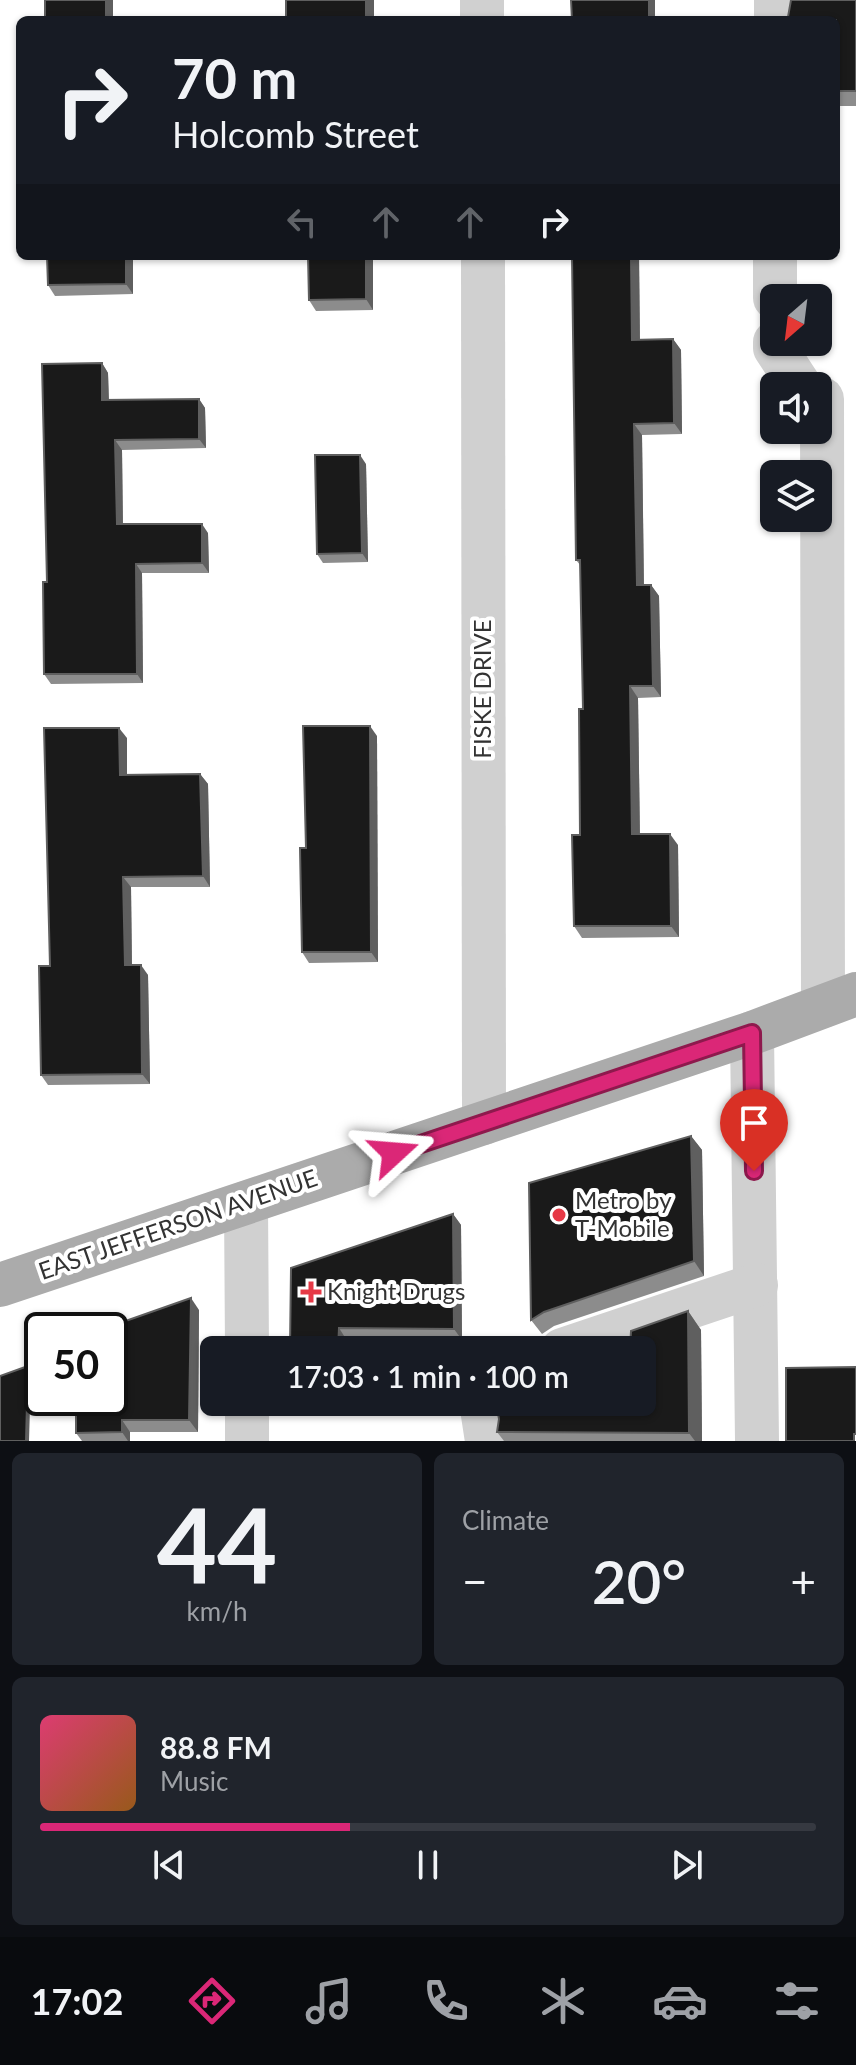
<!DOCTYPE html>
<meta charset="utf-8">
<style>
body{margin:0;font-family:Lato,sans-serif;background:#20242c;color:#f1f3f6;height:100vh;display:flex;flex-direction:column;font-size:30px;white-space:nowrap}
*{box-sizing:border-box;margin:0}
p{font-size:26px;color:#9ea1a6}
.icon{flex:none;width:44px;height:44px;fill:none;stroke:currentColor;stroke-width:2;stroke-linecap:round;stroke-linejoin:round}
.map{position:relative;height:1441px;overflow:hidden}
.details{display:flex;flex-direction:column;gap:12px;padding:12px;background:#0d0f14;flex:1}
.details>*{flex:none}
.banner{position:absolute;left:16px;top:16px;width:824px;height:244px;border-radius:12px;box-shadow:0 2px 6px #0004;background:#171b24;color:#f1f3f6;overflow:hidden}
.needle{width:52px;rotate:208deg}
.tools{position:absolute;left:760px;top:284px;display:grid;gap:16px}
.tools a{display:grid;place-items:center;width:72px;height:72px;border-radius:12px;background:#171b24;box-shadow:0 2px 6px #0004;font-size:40px}
.speed{position:absolute;left:24px;top:1312px;display:flex;gap:16px;font-size:40px;font-weight:700;text-align:center}
.speed>*{display:grid;place-content:center;width:104px;height:104px;border-radius:50%;background:#171b24;box-shadow:0 2px 6px #0004;line-height:1}
.speed .limit{border:4px solid #111;border-radius:12px;background:#fff;color:#111}
.pin{position:absolute;display:grid;place-items:center;width:68px;height:68px;color:#fff;margin:-82px -34px;border-radius:50% 50% 50% 0;rotate:-45deg;box-shadow:0 0 8px #0007}
.pin .icon{rotate:45deg}
.me{position:absolute;width:88px;margin:-44px;rotate:71deg;stroke-linejoin:round;filter:drop-shadow(0 0 6px #0008)}
.turn{display:flex;align-items:center;gap:28px;height:168px;padding:0 24px;font-size:36px}
.turn .icon{width:104px;height:104px;stroke-width:2.5}
.turn b{display:block;font-size:56px;line-height:68px}
.lanes{display:flex;align-items:center;height:76px;padding:0 24px;background:#0003;justify-content:center;gap:40px;direction:ltr}
.lanes .off{opacity:.35}
.big{font-size:60px;font-weight:600;line-height:1.1}
.details .widget{flex:1;display:flex;flex-direction:column;justify-content:center;gap:12px;min-width:0;padding:0 28px;border-radius:12px;background:#20242c}
.details .dial{align-items:center;gap:0}
.dial b{font-size:104px;line-height:1}
.song{display:flex;align-items:center;gap:24px}
.cover{width:96px;height:96px;border-radius:12px;background:linear-gradient(135deg,hsl(340 70% 55%),hsl(30 70% 35%))}
.played{height:8px;border-radius:4px;background:linear-gradient(90deg,#db2777 40%,#363941 40%)}
.keys{display:flex;justify-content:space-around;direction:ltr}
.heat{display:flex;justify-content:space-between;align-items:center;font-size:44px;direction:ltr}
.details .tiles{flex:1;display:grid;gap:12px;grid-template-columns:1fr 1fr}
.widget:last-child{grid-column:span 2}
.trip{position:absolute;left:200px;top:1336px;width:456px;height:80px;border-radius:12px;background:#171b24;box-shadow:0 2px 6px #0004;font-weight:600;line-height:80px;text-align:center}
.menu{display:flex;height:128px;justify-content:space-around;align-items:center;background:#090b0e;color:#9ea1a6}
.menu .icon{width:56px;height:56px}
.menu .selected{color:#db2777}
.menu b{font-size:36px;color:#f1f3f6}
.map>svg:first-child{display:block}
</style>
<div class="map">
<svg width="856" height="1441" viewBox="0 0 856 1441">
<rect width="100%" height="100%" fill="#fff"/>
<g fill="none" stroke-linecap="round" stroke-linejoin="round">
<!-- minor -->
<g stroke="#d0d0d0" stroke-width="44">
<path d="M482,0V20"/>
<path d="M776,20V0"/>
<path d="M483,256L484,1123"/>
<path d="M775,298V256"/>
<path d="M775,342V348L800,386"/>
<path d="M818,397L822,399L823,1006"/>
<path d="M752,1033L757,1441"/>
<path d="M246,1203L247,1350"/>
<path d="M562,1350L756,1285"/>
<path d="M247,1402V1441"/>
<path d="M481,1402L487,1441"/>
</g>
<!-- major -->
<path stroke="#ababab" stroke-width="44" d="M0,1285L752,1033L856,994"/>
</g>
<!-- wall -->
<g fill="#8c8c8c">
<path d="M856,0V106H836V20L788,17L791,5Z"/>
<path d="M47,256H133V294L55,296L48,285Z"/>
<path d="M308,256H373V310L316,311L309,300Z"/>
<path d="M572,256H639L640,339H673L681,350L682,434L642,435L644,585H651L659,596L661,697L638,698L640,834L678,845L679,937L582,938L574,926L580,835L583,709L581,566L576,560Z"/>
<path d="M102,363L108,373L109,399H199L205,408L206,448L122,450L123,524L208,533L209,573H142L143,683L51,684L44,674L47,582Z"/>
<path d="M366,464L368,562L323,563L317,554Z"/>
<path d="M377,736L378,962L309,963L302,952L306,848Z"/>
<path d="M127,738V775L200,774L208,784L210,887H131L132,965L148,975L150,1084L48,1085L41,1075L50,966Z"/>
<path d="M691,1136L702,1150L704,1276L554,1326L542,1334L531,1320Z"/>
<path d="M453,1214L461,1225L462,1340L346,1339L290,1350Z"/>
<path d="M199,1310L198,1432H130V1441H82L76,1433Z"/>
<path d="M688,1311L701,1330L702,1441H504L497,1432L642,1402Z"/>
</g>
<!-- shaded-wall -->
<g fill="#5f5f5f">
<rect x="106" y="0" width="7" height="20"/>
<rect x="366" y="0" width="8" height="20"/>
<rect x="649" y="0" width="6" height="20"/>
<path d="M126,256H133V294L126,284Z"/>
<path d="M366,256H373V310L366,299Z"/>
<path d="M631,256H639L640,351L632,340Z"/>
<path d="M673,339L681,350L682,434L674,423Z"/>
<path d="M102,363L108,373L109,409L102,400Z"/>
<path d="M199,399L205,408L206,448L199,439Z"/>
<path d="M634,424L642,435L644,596L637,585Z"/>
<path d="M115,440L122,450L123,534L117,524Z"/>
<path d="M360,455L366,464L368,562L362,553Z"/>
<path d="M202,524L208,533L209,573L202,563Z"/>
<path d="M136,564L142,573L143,683L137,674Z"/>
<path d="M651,585L659,596L661,697L653,686Z"/>
<path d="M630,686L638,698L640,845L632,834Z"/>
<path d="M370,726L377,736L378,962L371,952Z"/>
<path d="M119,728L127,738V785L120,775Z"/>
<path d="M200,774L208,784L210,887L203,876Z"/>
<path d="M670,834L678,845L679,937L671,926Z"/>
<path d="M123,877L131,887L132,975L125,965Z"/>
<path d="M141,965L148,975L150,1084L142,1074Z"/>
<path d="M691,1136L702,1150L704,1276L694,1261Z"/>
<path d="M453,1214L461,1225L462,1340L454,1329Z"/>
<path d="M191,1298L199,1310L198,1432L189,1420Z"/>
<path d="M688,1311L701,1330L702,1441H695L689,1433Z"/>
<path d="M339,1328L346,1339V1350H338Z"/>
<path d="M28,1366L31,1371L29,1441H26Z"/>
<path d="M122,1420L130,1432V1441H128L122,1432Z"/>
</g>
<!-- building -->
<g fill="#1a1a1a" stroke="#5f5f5f" stroke-width="2">
<rect x="45" y="0" width="61" height="20"/>
<rect x="286" y="0" width="80" height="20"/>
<path d="M571,0H649V20H572Z"/>
<path d="M791,0H856V91H836V20H785L788,17Z"/>
<path d="M47,256H126V284L48,285Z"/>
<path d="M308,256H366V299L309,300Z"/>
<path d="M572,256H631L632,340L673,339L674,423L634,424L637,585H651L653,686H630L632,834H670L671,926H574L572,835H580L579,709H583L580,560H576Z"/>
<path d="M102,363V400L199,399V439L115,440L117,524H202V563L136,564L137,674H44L43,582H47L42,364Z"/>
<path d="M315,455H360L362,553L317,554Z"/>
<path d="M303,726H370L371,952H302L300,848H306Z"/>
<path d="M44,728H119L120,775L200,774L203,876L123,877L125,965H141L142,1074L41,1075L39,966H50Z"/>
<path d="M691,1136L694,1261L544,1312L531,1320L529,1183Z"/>
<path d="M453,1214L454,1329L339,1328L338,1350H290L291,1268Z"/>
<path d="M191,1298L189,1420H122V1432L76,1433V1398H110V1330H100Z"/>
<path d="M688,1311L689,1433L497,1432L499,1419L496,1402H642V1350H630L631,1331Z"/>
<path d="M28,1366L26,1441H0V1376Z"/>
<path d="M856,1367V1434H854V1441H786V1368Z"/>
</g>
<g fill="none" stroke-linecap="round" stroke-linejoin="round">
<defs>
<path id="route" d="M394,1153L752,1033L754,1171"/>
</defs>
<!-- route casing -->
<use href="#route" stroke="#8e194d" stroke-width="20"/>
<!-- route -->
<use href="#route" stroke="#db2777" stroke-width="14"/>
</g>
<!-- markers -->
<g fill="#e63946" stroke="#fff" stroke-width="3">
<circle cx="559" cy="1215" r="8"/>
<path d="M307 1280h8v8h8v8h-8v8h-8v-8h-8v-8h8z"/>
</g>
<g text-anchor="middle" stroke-width="8" stroke-linejoin="round" paint-order="stroke">
<!-- street labels -->
<g font-size="24" fill="#333" stroke="#fff">
<text transform="translate(483 689) rotate(-90)" y="8">FISKE DRIVE</text>
<text transform="translate(178 1225) rotate(-19)" y="8">EAST JEFFERSON AVENUE</text>
</g>
<!-- poi labels -->
<g font-size="24" fill="#333" stroke="#fff" text-anchor="start">
<text x="575" y="1209">Metro by<tspan x="575" dy="28">T-Mobile</tspan></text>
<text x="327" y="1300">Knight Drugs</text>
</g>
</g>
</svg>
<div class="tools">
<a><svg class="needle" viewBox="-14 -14 28 28"><path d="M0-13l5 13h-10z" fill="#e53935"/><path d="M0 13l5-13h-10z" fill="#9ea1a6"/></svg></a>
<a><svg class="icon" aria-label="sound" viewBox="0 0 24 24"><path d="M4 9h4l5-4v14l-5-4H4zM17 9q2 3 0 6"/></svg></a>
<a><svg class="icon" aria-label="layers" viewBox="0 0 24 24"><path d="M12 4l9 5-9 5-9-5zM3 14l9 5 9-5"/></svg></a>
</div>
<div class="speed"><div class="limit">50</div></div>
<div class="pin" style="left:754px;top:1171px;background:#d93025"><svg class="icon" aria-label="arrive" viewBox="0 0 24 24"><path d="M6 21V4h12l-3 4 3 4H6"/></svg></div>
<svg class="me" style="left:394px;top:1153px" viewBox="-20 -20 40 40"><path d="M0-17L14 15 0 8-14 15z" fill="#db2777" stroke="#fff" stroke-width="4"/></svg>
<div class="trip">17:03 · 1 min · 100 m</div>
<div class="banner">
<div class="turn"><svg class="icon" aria-label="right" viewBox="0 0 24 24"><path d="M7 20v-9h11M14 6l5 5-5 5"/></svg><div><b>70 m</b>Holcomb Street</div></div>
<div class="lanes"><svg class="icon off" aria-label="left" viewBox="0 0 24 24"><path d="M17 20v-9H6M10 6l-5 5 5 5"/></svg><svg class="icon off" aria-label="ahead" viewBox="0 0 24 24"><path d="M12 20V5M6 11l6-6 6 6"/></svg><svg class="icon off" aria-label="ahead" viewBox="0 0 24 24"><path d="M12 20V5M6 11l6-6 6 6"/></svg><svg class="icon" aria-label="right" viewBox="0 0 24 24"><path d="M7 20v-9h11M14 6l5 5-5 5"/></svg></div>
</div>
</div>
<section class="details">
<div class="tiles">
<div class="widget dial"><b>44</b><p>km/h</p></div>
<div class="widget"><p>Climate</p>
<div class="heat"><a>−</a><b class="big">20°</b><a>+</a></div>
</div>
<div class="widget">
<div class="song"><i class="cover"></i><div><b>88.8 FM</b><p>Music</p></div></div>
<div class="played"></div>
<div class="keys"><svg class="icon" aria-label="previous" viewBox="0 0 24 24"><path d="M18 5L8 12l10 7zM5 5v14"/></svg><svg class="icon" aria-label="pause" viewBox="0 0 24 24"><path d="M8 5v14M16 5v14"/></svg><svg class="icon" aria-label="next" viewBox="0 0 24 24"><path d="M6 5l10 7-10 7zM19 5v14"/></svg></div>
</div>
</div>
</section>
<nav class="menu">
<b>17:02</b>
<svg class="icon selected" aria-label="directions" viewBox="0 0 24 24"><path d="M12 3l9 9-9 9-9-9zM9 14v-3h6M13 9l2 2-2 2"/></svg>
<svg class="icon" aria-label="music" viewBox="0 0 24 24"><path d="M9 18V5l10-2v13"/><circle cx="6" cy="18" r="3"/><circle cx="16" cy="16" r="3"/></svg>
<svg class="icon" aria-label="phone" viewBox="0 0 24 24"><path d="M5 4h4l2 5-3 2q2 4 5 5l2-3 5 2v4C11 20 4 13 5 4z"/></svg>
<svg class="icon" aria-label="climate" viewBox="0 0 24 24"><path d="M12 3v18M4 7l16 10M4 17L20 7"/></svg>
<svg class="icon" aria-label="car" viewBox="0 0 24 24"><path d="M5 17H2v-5l4-1 3-4h7l3 4 3 1v5h-3M9 17h6M6 11h13"/><circle cx="7" cy="17" r="2"/><circle cx="17" cy="17" r="2"/></svg>
<svg class="icon" aria-label="filters" viewBox="0 0 24 24"><path d="M4 7h16M4 17h16"/><circle cx="9" cy="7" r="2"/><circle cx="15" cy="17" r="2"/></svg>
</nav>
